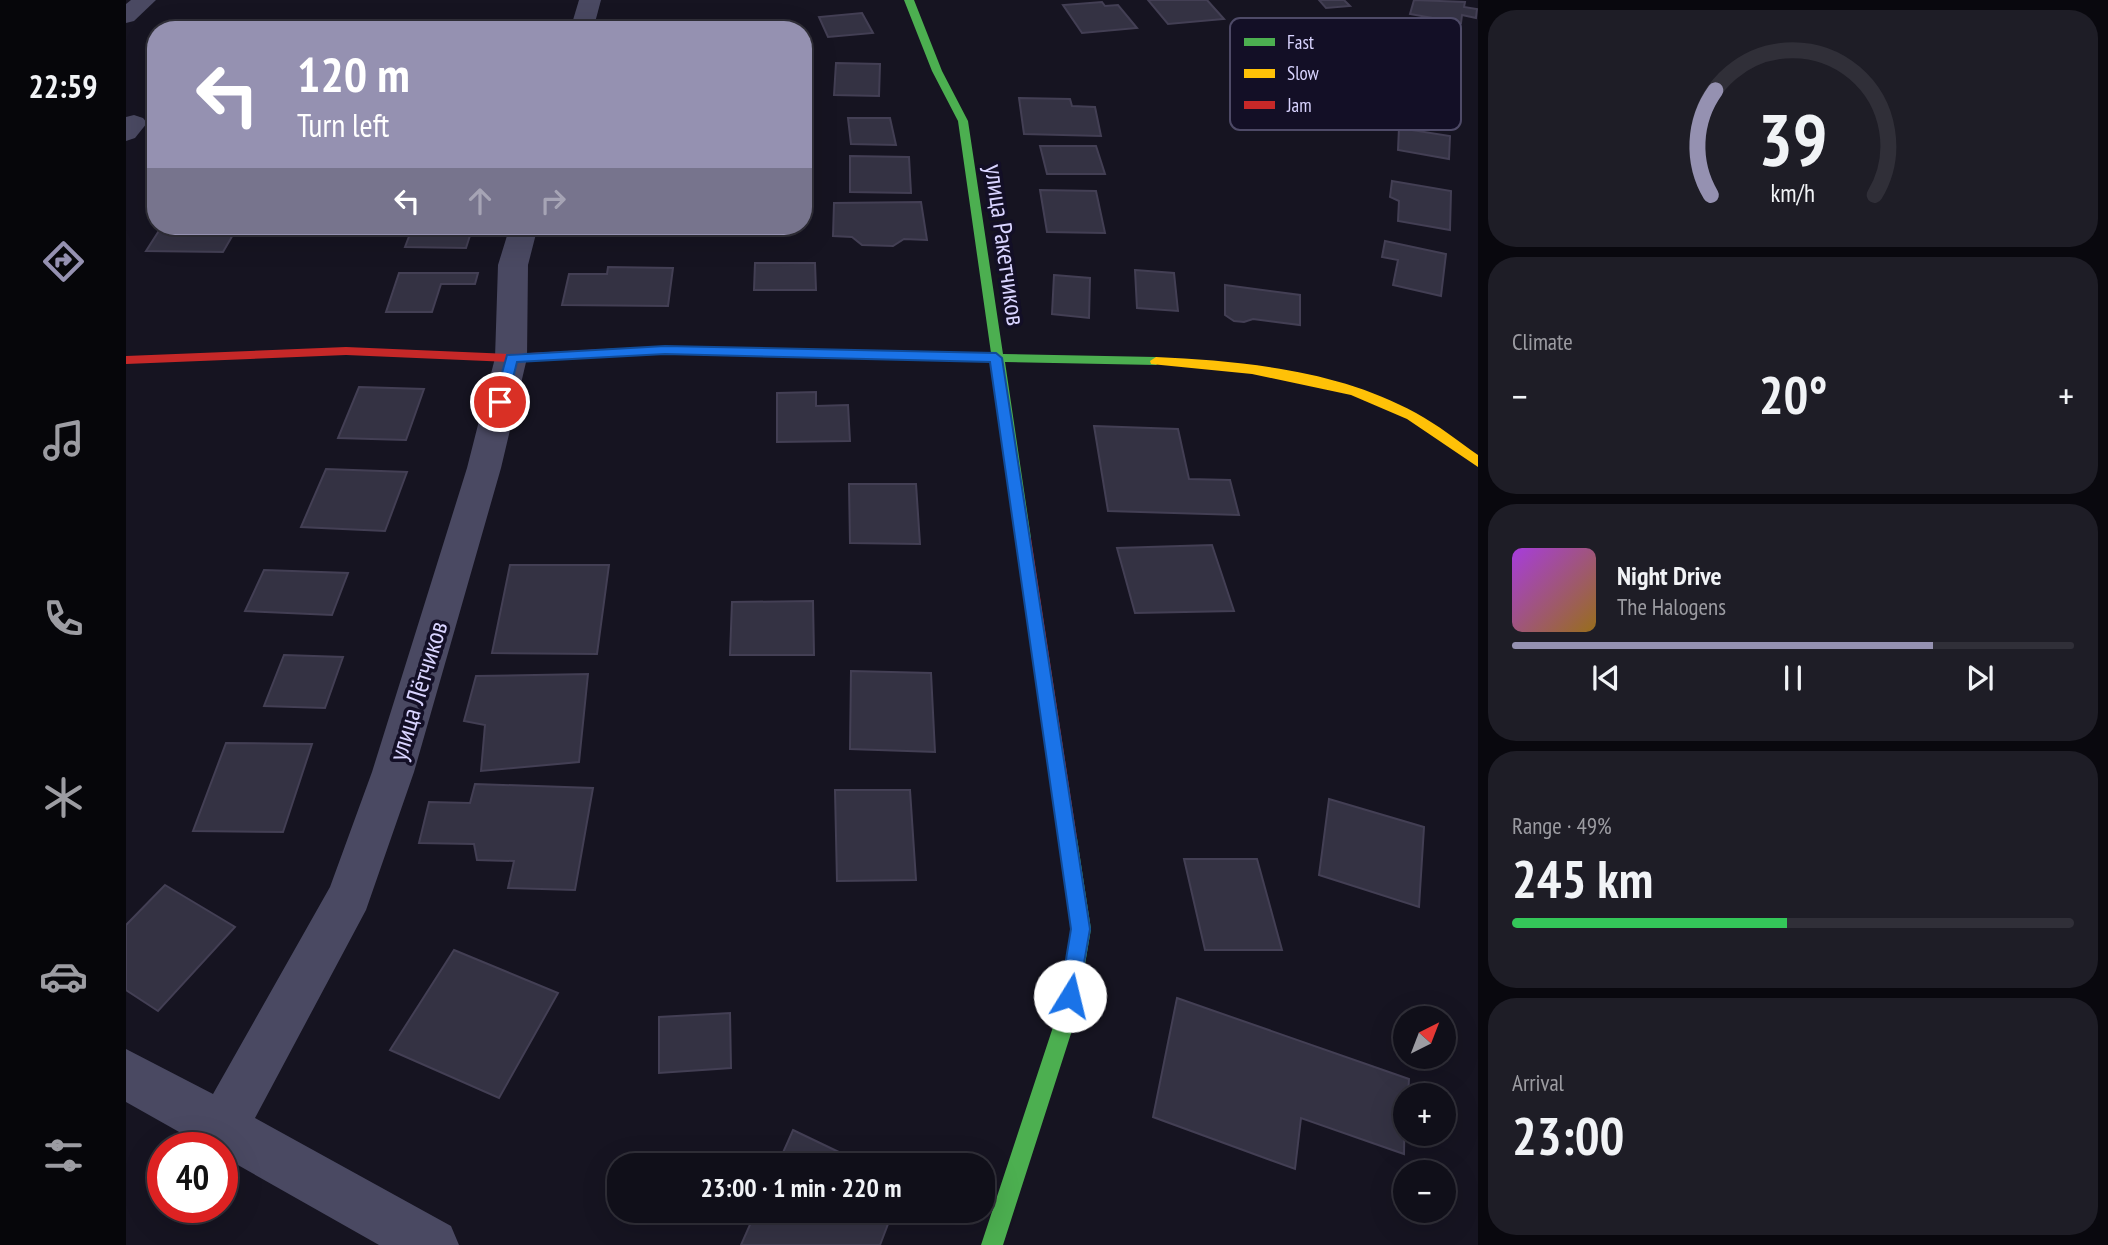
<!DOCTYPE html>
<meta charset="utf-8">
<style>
body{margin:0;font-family:"PT Sans Narrow",sans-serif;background:#1e1d26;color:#f1f3f6;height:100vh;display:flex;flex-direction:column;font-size:26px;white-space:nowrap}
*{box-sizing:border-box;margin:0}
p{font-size:23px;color:#9c9ca2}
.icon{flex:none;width:38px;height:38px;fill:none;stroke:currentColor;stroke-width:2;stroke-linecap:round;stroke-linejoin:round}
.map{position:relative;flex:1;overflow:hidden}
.sheet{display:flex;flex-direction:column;gap:10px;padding:10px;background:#09080e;width:630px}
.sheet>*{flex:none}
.hud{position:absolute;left:21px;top:21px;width:665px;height:214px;border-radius:28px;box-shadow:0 7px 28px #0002,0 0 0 2px #302f38;background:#9591b1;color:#fff;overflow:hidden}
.needle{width:46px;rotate:42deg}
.controls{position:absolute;left:1267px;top:1006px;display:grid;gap:14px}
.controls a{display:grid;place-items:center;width:63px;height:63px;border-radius:50%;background:#100f19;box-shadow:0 7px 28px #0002,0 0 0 2px #302f38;font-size:35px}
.speed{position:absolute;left:21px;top:1132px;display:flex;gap:14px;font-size:35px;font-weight:700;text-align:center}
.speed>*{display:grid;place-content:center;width:91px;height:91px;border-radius:50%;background:#100f19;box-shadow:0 7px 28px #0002,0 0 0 2px #302f38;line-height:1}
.speed .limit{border:10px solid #d22;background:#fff;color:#111}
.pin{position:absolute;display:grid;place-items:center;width:60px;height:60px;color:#fff;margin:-30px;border:4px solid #fff;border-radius:50%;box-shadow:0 2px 7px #0007}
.me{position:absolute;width:77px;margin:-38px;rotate:9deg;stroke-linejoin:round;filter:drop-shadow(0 0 5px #0008)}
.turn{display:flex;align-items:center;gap:24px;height:147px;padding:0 35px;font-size:32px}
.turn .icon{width:91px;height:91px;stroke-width:2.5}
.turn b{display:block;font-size:49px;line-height:60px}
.lanes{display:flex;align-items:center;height:66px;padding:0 35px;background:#0003;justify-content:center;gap:35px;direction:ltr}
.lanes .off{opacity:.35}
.big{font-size:52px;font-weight:600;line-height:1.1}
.sheet .card{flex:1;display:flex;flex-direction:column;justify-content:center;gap:10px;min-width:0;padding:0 24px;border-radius:28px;background:#1e1d26}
.sheet .dial{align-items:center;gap:0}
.dial svg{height:182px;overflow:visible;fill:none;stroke:#302f38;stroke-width:7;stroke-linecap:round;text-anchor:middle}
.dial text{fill:#f1f3f6;stroke:none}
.song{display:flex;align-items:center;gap:21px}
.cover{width:84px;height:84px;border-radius:10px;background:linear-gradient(135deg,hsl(280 70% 55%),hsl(40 70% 35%))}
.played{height:7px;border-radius:4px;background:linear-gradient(90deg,#9591b1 75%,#302f38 75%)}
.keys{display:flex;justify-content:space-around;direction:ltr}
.heat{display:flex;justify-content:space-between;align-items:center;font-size:38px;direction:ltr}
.charge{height:10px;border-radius:5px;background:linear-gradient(90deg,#34c759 49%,#302f38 0)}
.trip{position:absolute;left:481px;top:1153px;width:388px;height:70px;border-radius:28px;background:#100f19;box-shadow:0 7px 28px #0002,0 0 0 2px #302f38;font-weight:600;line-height:70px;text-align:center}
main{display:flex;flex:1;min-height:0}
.menu{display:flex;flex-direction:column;width:126px;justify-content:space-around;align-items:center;background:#06060a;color:#9c9ca2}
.menu .icon{width:49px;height:49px}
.menu .on{color:#9591b1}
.menu b{font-size:32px;color:#f1f3f6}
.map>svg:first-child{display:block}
</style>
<main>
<nav class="menu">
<b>22:59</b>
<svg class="icon on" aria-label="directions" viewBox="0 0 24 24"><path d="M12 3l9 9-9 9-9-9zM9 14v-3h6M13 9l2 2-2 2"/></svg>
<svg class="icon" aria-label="music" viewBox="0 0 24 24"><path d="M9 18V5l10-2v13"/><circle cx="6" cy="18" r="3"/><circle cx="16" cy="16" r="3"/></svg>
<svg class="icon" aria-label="phone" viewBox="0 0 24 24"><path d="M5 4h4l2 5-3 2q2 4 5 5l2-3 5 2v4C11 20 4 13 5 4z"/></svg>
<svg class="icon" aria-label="climate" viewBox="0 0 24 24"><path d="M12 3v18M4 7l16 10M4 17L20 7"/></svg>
<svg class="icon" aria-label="car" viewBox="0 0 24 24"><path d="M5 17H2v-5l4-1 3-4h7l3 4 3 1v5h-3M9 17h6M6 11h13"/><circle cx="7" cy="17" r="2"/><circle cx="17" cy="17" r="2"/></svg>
<svg class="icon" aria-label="filters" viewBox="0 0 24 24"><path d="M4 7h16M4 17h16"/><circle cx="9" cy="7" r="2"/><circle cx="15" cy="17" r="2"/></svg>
</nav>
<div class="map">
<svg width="1352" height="1245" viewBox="0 0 1352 1245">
<rect width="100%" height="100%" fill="#161421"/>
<!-- building -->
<g fill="#343243" stroke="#433f54" stroke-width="2">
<path d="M1022,0H1081L1098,19L1042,24Z"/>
<path d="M1193,0H1218L1224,6L1200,8Z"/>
<path d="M1288,0L1339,2L1338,7L1351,9L1350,18L1336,15L1335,23L1284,14Z"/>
<path d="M976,2L979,6L992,5L1011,28L956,33L937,5Z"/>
<path d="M736,13L747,33L702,37L693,17Z"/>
<path d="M367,22H406L403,30H363Z"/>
<path d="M710,63L754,64L753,96L708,95Z"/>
<path d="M1262,64L1335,72L1333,89L1315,86L1313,96L1259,87Z"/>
<path d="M893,98L944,99L946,106L969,107L975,136L898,134Z"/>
<path d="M722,118H764L770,145L725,144Z"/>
<path d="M1273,128L1324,136L1323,159L1272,150Z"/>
<path d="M914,146H970L979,174H921Z"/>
<path d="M724,156L783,157L785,193L724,192Z"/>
<path d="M1266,181L1325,191L1324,230L1272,221L1273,201L1264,197Z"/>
<path d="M914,190L970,191L979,233L921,232Z"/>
<path d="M795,202L801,240L778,239L767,246L736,245L726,237L707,236L708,203Z"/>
<path d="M36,226H112L97,252L20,251Z"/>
<path d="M287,226H347L340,248L279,247Z"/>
<path d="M1259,241L1320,254L1315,296L1267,285L1272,260L1256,257Z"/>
<path d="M629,263H689L690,290H628Z"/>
<path d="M482,267L547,268L542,306L436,305L443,274H481Z"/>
<path d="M1009,270L1048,273L1052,311L1011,308Z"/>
<path d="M273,273H352L349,284H315L306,312H260Z"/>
<path d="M928,275L964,278L963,318L926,314Z"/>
<path d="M1099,285L1174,295V325L1127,319L1118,322L1108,321L1099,315Z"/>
<path d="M233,387L298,389L280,440L212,438Z"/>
<path d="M690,392V406L722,405L724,441L651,442V393Z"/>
<path d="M968,426L1052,429L1063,479L1104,480L1113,515L982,511Z"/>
<path d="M200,469L281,472L259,531L175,527Z"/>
<path d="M723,484H790L794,544L724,543Z"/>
<path d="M1086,545L1108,611L1009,613L991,548Z"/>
<path d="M384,565H483L471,654L366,653Z"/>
<path d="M138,570L222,573L206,615L119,611Z"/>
<path d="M687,601L688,655H604L606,602Z"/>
<path d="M158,655L217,657L199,708L138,706Z"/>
<path d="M725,671L805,673L809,752L724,749Z"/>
<path d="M462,674L453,762L355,771L359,725L338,721L350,676Z"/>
<path d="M100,743L186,744L157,832L67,831Z"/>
<path d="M349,784L467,788L449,890L382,888L388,861L351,860L348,844L293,843L303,802L344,803Z"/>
<path d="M709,790H784L790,880L711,881Z"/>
<path d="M1203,799L1298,827L1293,907L1193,875Z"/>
<path d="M1058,859H1131L1156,950H1079Z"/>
<path d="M39,885L109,927L32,1011L0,990V925Z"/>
<path d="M328,950L432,993L373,1098L264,1050Z"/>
<path d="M1051,998L1283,1079L1282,1096H1279L1278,1154L1175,1118L1169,1169L1027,1117Z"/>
<path d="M604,1013L605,1068L533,1073V1017Z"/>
<path d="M667,1130L742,1166H651Z"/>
<path d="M630,1211H767L754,1245H615Z"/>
</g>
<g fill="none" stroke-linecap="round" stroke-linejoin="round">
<!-- street -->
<g fill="#4a4962" fill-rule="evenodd">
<path d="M5,0H30L8,21L0,23V4Z"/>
<path d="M453,0H475L467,30H444Z"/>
<path d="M8,115L17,118L21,123L9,138L0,141V117Z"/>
<path d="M384,226H412L402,265L401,358L375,468L288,772L240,910L129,1118L325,1226L333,1245H253L96,1156V1148L78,1146L0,1102V1049L87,1094L204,887L246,772L341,468L369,358L372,265Z"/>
</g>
<!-- fast -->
<g fill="#4caf50" fill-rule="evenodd">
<path d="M778,0H788L816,71L842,121L877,354L1030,357L1036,361L1030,365L879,362L905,538L898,543L891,538L866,361L539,354L479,357L473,353L479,349L539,346L865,353L832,121L806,71Z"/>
<path d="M942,830L948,832L951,838L965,929L950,1018L877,1245H855L930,1018L945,929L933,838L936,832Z"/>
</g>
<!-- slow -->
<path fill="#ffc107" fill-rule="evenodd" d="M1030,357C1116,361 1213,370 1290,413C1312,425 1332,441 1352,455V467L1281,419L1225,395L1126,374L1025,364L1024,361Z"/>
<!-- jam -->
<g fill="#c62828" fill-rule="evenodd">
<path d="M220,347L385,354L479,349L485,353L479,357L385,362L220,355L0,364V356Z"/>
<path d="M898,533L905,538L951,838L948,844L942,846L936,844L933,838L891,538Z"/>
</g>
</g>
<!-- route -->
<path fill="#1a73e8" stroke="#114b97" stroke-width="2" d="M539,346L870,353L876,358L964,929L951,1003L944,1005L937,1003L934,996L945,929L864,362L539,354L391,362L381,402L374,406L368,402L381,355Z"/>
<g text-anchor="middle" stroke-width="7" stroke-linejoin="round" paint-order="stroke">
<!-- street labels -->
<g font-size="26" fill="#d9d4ff" stroke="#130f26">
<text transform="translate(879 245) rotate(82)" y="9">улица Ракетчиков</text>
<text transform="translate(292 691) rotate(-73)" y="9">улица Лётчиков</text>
</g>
</g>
<!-- legend -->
<rect x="1104" y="18" width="231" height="112" rx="10" fill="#130f26" stroke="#4e4a67" stroke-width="2"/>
<rect x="1118" y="38" width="31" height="8" fill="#4caf50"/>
<rect x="1118" y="69" width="31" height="9" fill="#ffc107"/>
<rect x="1118" y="101" width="31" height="8" fill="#c62828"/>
<g font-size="19" fill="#d9d4ff">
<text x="1161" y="49">Fast</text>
<text x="1161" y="80">Slow</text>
<text x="1161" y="112">Jam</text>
</g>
</svg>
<div class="controls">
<a><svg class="needle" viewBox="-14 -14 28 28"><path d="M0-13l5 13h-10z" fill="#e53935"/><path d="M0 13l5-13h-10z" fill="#9c9ca2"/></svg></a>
<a>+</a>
<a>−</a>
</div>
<div class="speed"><div class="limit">40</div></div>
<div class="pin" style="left:374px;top:402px;background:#d93025"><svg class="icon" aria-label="arrive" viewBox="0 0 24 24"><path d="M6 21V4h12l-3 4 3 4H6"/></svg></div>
<svg class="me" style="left:944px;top:996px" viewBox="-20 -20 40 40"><circle r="19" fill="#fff"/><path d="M0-13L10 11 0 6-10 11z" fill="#1a73e8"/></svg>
<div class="trip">23:00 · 1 min · 220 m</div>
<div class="hud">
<div class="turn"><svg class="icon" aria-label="left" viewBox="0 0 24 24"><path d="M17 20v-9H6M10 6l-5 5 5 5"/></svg><div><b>120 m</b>Turn left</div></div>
<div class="lanes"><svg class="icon" aria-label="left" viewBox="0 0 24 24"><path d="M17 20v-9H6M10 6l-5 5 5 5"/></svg><svg class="icon off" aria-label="ahead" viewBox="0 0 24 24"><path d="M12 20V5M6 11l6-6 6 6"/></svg><svg class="icon off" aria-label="right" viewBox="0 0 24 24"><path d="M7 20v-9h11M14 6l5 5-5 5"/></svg></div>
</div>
</div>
<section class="sheet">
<div class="card dial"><svg viewBox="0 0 100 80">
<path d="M14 69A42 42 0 1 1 86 69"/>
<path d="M14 69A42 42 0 0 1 16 23" stroke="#9591b1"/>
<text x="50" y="56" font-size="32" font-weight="700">39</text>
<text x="50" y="72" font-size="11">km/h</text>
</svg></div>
<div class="card"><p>Climate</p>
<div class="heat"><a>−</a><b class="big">20°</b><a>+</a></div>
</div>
<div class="card">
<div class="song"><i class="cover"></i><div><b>Night Drive</b><p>The Halogens</p></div></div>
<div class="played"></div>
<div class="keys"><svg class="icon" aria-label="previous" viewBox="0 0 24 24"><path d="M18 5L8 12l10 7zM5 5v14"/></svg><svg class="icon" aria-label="pause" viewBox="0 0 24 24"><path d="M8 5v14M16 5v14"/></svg><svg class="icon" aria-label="next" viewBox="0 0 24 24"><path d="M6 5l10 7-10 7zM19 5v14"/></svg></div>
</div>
<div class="card"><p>Range · 49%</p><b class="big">245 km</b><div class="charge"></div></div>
<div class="card"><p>Arrival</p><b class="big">23:00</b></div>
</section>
</main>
